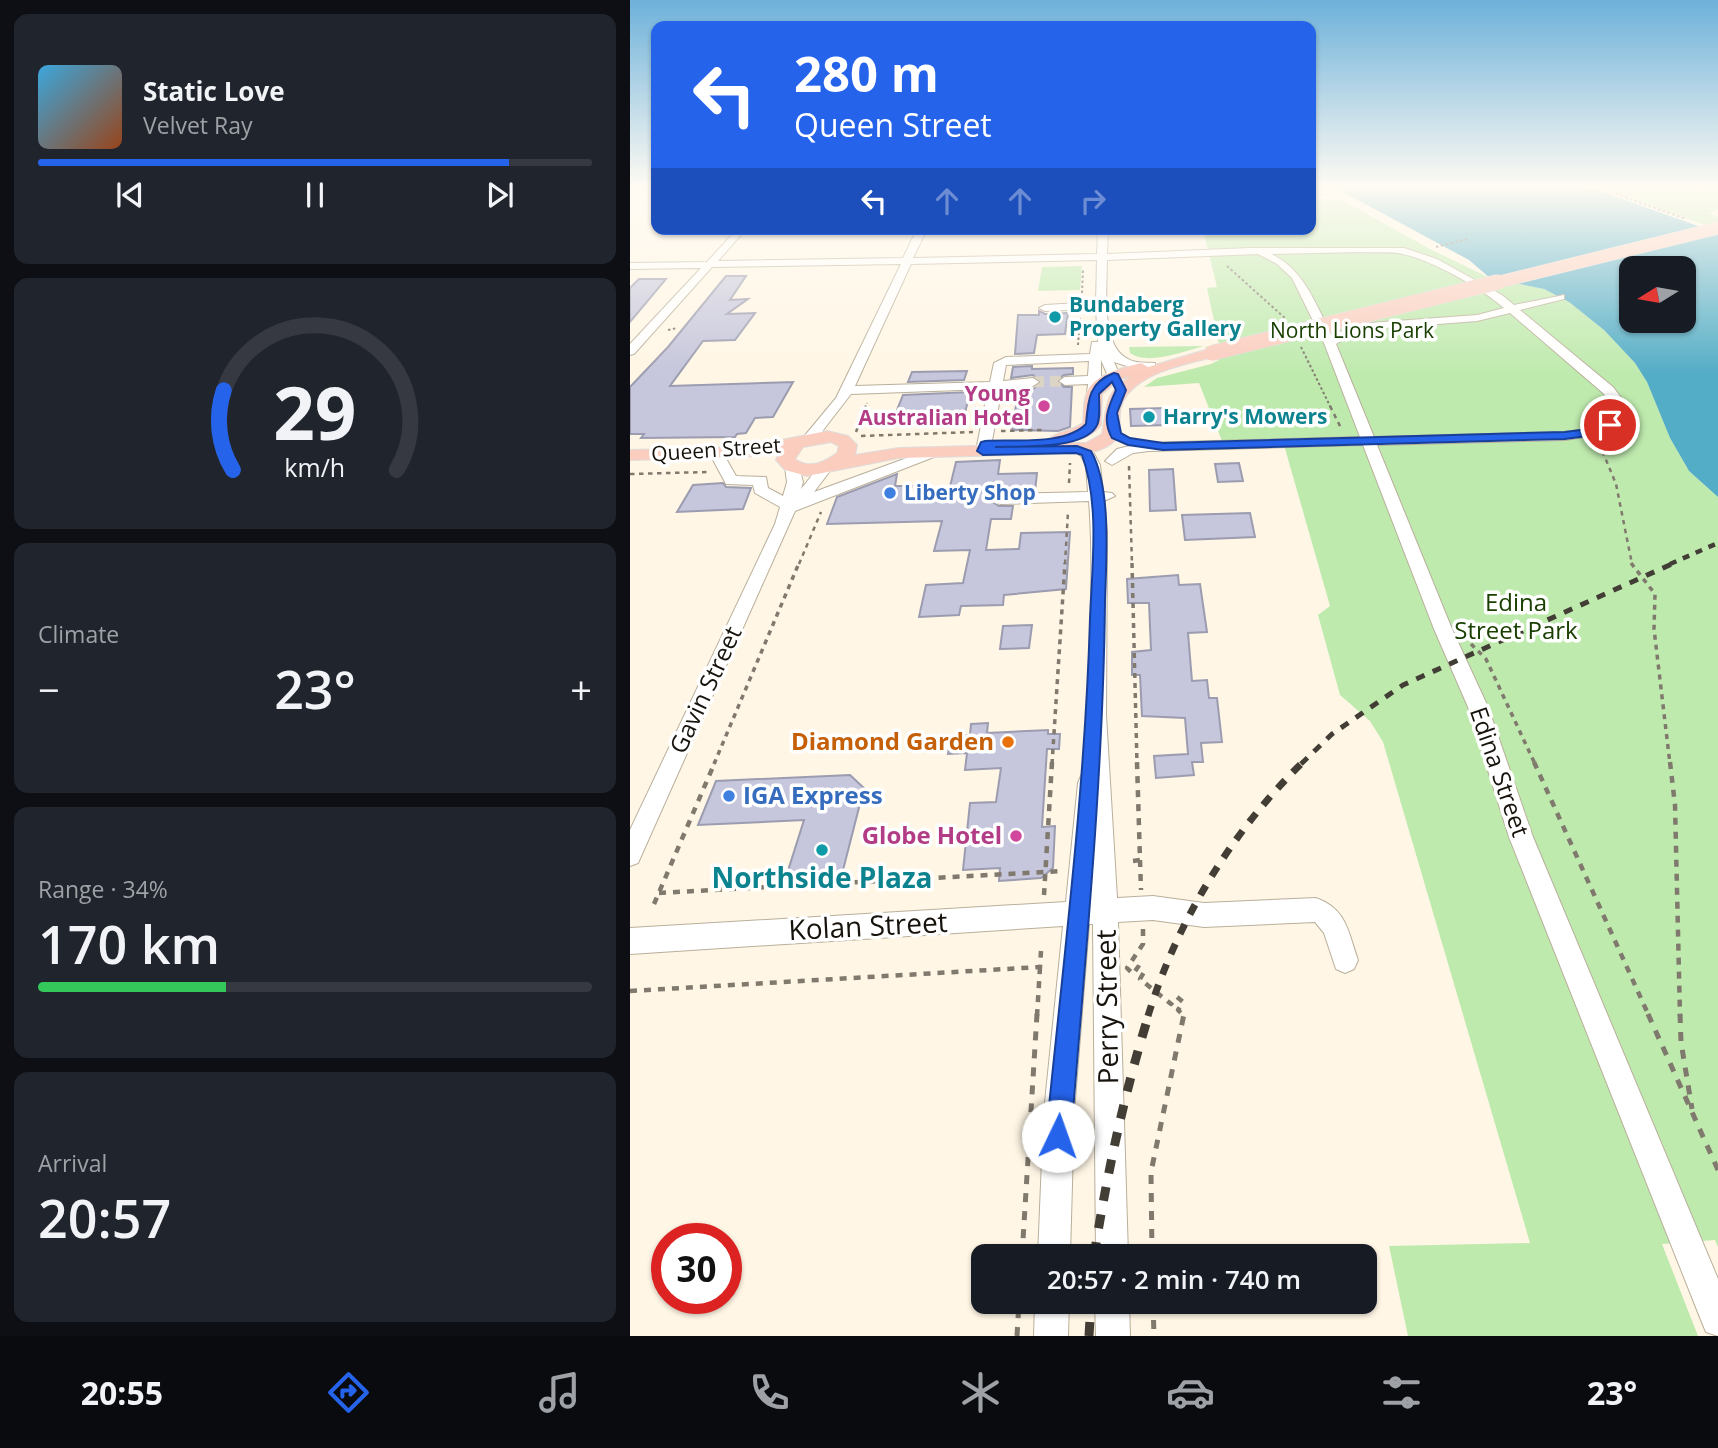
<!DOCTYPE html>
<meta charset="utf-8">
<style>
body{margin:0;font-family:"Open Sans",sans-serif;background:#20242c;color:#f1f3f6;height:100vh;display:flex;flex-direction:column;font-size:26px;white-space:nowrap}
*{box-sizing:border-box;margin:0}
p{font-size:23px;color:#9ea1a6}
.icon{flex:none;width:38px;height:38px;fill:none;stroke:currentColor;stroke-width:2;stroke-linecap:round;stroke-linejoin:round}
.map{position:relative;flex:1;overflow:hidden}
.panel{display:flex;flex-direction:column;gap:14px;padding:14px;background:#0d0f14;width:630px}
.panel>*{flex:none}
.guide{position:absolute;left:21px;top:21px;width:665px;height:214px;border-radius:14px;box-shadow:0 2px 5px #0004;background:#2563eb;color:#fff;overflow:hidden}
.needle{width:46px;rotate:259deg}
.buttons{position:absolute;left:989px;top:256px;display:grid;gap:14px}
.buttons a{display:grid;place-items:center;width:77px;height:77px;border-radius:14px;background:#171b24;box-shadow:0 2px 5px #0004;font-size:35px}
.speed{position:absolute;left:21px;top:1223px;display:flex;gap:14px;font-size:35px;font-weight:700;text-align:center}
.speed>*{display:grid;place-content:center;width:91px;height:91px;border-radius:50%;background:#171b24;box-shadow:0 2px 5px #0004;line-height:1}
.speed .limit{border:10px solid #d22;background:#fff;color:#111}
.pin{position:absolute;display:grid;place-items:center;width:60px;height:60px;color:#fff;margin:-30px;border:4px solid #fff;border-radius:50%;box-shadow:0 2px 7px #0007}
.me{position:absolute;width:77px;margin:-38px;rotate:3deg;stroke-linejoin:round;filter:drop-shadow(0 0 5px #0008)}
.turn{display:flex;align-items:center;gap:24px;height:147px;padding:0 28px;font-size:32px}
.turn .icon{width:91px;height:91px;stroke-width:2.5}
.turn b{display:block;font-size:49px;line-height:60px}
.lanes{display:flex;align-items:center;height:66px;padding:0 28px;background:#0003;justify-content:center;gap:35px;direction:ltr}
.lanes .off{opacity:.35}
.big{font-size:52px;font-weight:600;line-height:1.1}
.panel .widget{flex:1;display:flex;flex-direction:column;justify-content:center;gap:10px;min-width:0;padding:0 24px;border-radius:14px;background:#20242c}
.panel .dial{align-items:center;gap:0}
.dial svg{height:182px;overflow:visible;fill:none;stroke:#363941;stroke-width:7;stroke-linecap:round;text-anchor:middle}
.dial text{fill:#f1f3f6;stroke:none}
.song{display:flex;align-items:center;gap:21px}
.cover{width:84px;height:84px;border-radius:10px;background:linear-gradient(135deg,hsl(200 70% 55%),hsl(20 70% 35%))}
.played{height:7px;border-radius:4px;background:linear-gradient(90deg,#2563eb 85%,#363941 85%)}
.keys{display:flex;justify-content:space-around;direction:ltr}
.heat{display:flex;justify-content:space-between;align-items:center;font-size:38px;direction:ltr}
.charge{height:10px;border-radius:5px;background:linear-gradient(90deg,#34c759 34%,#363941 0)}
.trip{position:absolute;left:341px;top:1244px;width:406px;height:70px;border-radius:14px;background:#171b24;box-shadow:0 2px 5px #0004;font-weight:600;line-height:70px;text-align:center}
.dock{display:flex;height:112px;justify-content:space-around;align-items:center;background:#090b0e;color:#9ea1a6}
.dock .icon{width:49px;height:49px}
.dock .current{color:#2563eb}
.dock b{font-size:32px;color:#f1f3f6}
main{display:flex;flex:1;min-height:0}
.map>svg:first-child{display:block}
</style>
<main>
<section class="panel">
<div class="widget">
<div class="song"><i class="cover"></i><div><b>Static Love</b><p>Velvet Ray</p></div></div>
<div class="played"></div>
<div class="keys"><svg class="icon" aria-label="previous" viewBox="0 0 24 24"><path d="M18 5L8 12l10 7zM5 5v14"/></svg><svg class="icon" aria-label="pause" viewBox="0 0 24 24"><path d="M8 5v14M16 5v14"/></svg><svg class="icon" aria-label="next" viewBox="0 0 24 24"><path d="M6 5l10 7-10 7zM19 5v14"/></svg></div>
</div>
<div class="widget dial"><svg viewBox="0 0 100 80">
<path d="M14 69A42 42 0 1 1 86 69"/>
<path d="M14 69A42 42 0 0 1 10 34" stroke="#2563eb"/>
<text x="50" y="56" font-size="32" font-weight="700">29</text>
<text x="50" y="72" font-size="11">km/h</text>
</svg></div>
<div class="widget"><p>Climate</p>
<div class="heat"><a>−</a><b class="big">23°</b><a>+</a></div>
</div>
<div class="widget"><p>Range · 34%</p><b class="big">170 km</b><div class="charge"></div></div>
<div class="widget"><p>Arrival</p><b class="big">20:57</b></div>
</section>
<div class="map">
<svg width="1088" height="1336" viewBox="0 0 1088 1336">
<rect width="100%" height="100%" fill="#fff6e5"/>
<!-- green -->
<g fill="#bfeaae">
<path d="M965,186H1048L1070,190L1086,188L1088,189V209L1079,213L1088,217V223L1078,226Z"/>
<path d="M681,199H710L800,249L860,278L914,289L939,302L974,330L1005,363L1017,382L1040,438L1059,471L1088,497V1247L1085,1240L1032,1244L1068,1336H778L759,1246L900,1243L753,742L740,721L710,695L688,615L700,606L654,445L594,446L569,383L514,387L527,378L581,364L589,360L575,347L589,344L577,288L587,287L573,229H681Z"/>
<path d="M452,266L450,290L408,291L412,267Z"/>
<path d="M574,346C554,351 518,366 500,353L499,347Z"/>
</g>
<!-- water -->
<path fill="#54adc6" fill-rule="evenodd" d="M702,186H955L1088,233V497L1059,471L1040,438L1017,382L1005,363L974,330L939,302L914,289L860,278L839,260ZM1001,268H1054V320H1001Z"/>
<!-- building -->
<g fill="#c6c6dc" stroke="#9c9cb0" stroke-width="2">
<path d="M96,276H116L100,300L118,299L97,314L125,313L105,340L73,341L40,386L163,382L143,417L125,418L116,433L107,434L105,437L11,438L14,434H0V387L38,347Z"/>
<path d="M9,279H36L0,322V288Z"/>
<path d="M409,311L415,314L438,313L435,334L407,335L404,353L385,354L388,315H409Z"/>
<path d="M402,366V369L443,368V374L434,375L427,380L434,387H442L440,427L428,431L382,430L387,399L378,394V390L403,389L411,383L403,375L381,378L383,367Z"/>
<path d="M337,371L334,380L278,382L282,372Z"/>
<path d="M340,392L335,413L265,415L273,395Z"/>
<path d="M536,408L538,425L501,426L500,409Z"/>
<path d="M370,460L368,474L407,473L405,491H370L361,497V501L369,506H383L381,519H361L356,550L389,549L391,533L440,532L436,589L374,595L373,605L331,606L329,615L289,617L296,585L333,583L340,550L304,551L312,521L197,524L207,497L267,474L265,486H282L278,501L317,499L326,462Z"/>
<path d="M609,463L613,481L588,482L585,464Z"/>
<path d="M543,469L546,510L520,511L519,470Z"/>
<path d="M93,483L96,487L121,488L113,509L47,512L63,485Z"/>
<path d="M620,513L625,537L555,540L552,515Z"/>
<path d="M548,575L549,585L570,584L577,632L558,633L562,681L577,680L579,698H587L592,742L571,743L573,762H562L564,775L526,778L524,756L558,754L555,718L512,716L510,675H502V652L521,650L519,603H498L497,579Z"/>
<path d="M402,625L399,648L370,649L373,626Z"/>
<path d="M358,723L357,733L418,730V734H430L429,749H417L412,827L425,826L423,868L411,878L369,881L370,868L333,870L340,803L366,802L371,768L335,770L337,753L318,754L321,736L340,735L341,724Z"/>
<path d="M220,775L234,788L212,874L156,877L174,820L68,825L86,781Z"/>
</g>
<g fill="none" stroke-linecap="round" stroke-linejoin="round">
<!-- minor-tunnel -->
<path stroke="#dcd4c4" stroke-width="11" stroke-dasharray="11 6" stroke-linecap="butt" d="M403,382L435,381"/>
<defs>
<g id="minor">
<path d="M681,191L693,194L681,197Z"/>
<path d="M107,229H116L88,261L273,258L287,229H297L283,258L467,254L468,229H478L477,254L620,248H774L807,259L872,295L884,305L934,295V299L890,310L983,387L996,404L994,413L982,429L961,436L935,440L747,445L822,629L858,707L903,837L1088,1279V1336L1076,1332L1071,1320L879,837L838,707L804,629L733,445L519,451L503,453L482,465L475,461L487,449L512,443L730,437L694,343L662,278L647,264L628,254L477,260C477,287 470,346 498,359C506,364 516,362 525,363V369H506L484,362L490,376L484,380L478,376L471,360V394L464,398L457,394L458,384L435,385L429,381L435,377L458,376L459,361L376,365L373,381L403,378L409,382L403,386L372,388L360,451L353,455L346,451L358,389L221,394L184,442L179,443L172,439L206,398L271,264L82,267L4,354L0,355V344L71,268L0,269V263L77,262ZM729,252C743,253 759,251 773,254C802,260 851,288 874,308L847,315L726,324L702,336C686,305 674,269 641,254ZM467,260L466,302L415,305L409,308L415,311L466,309L468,342H462L460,354L376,357L364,363L360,382L225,386L281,264ZM880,313L973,393L982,404C977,428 956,429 935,432L744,437L706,344L729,330L847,321Z"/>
<path d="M447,445L462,450L470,465L473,492L482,493L485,496L474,501L477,532L476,715L487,898L523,896L574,903L686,898C717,909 718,932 728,960L724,969L715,973L706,969L694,933L685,922L574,927L523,920L488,922L498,1256H466L463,924H459L444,1112L440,1256H408L414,1112L433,926L0,954V928L436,902L448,783L451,776L458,774C455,683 466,592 459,501L370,504L362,499L370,494L458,492L456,465L451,456L440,449Z"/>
<path d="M304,448L309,449V455L165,511L8,863L0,866V830L145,524L150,507L125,493L123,485L96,484L82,458L84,455H94L106,476L136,477L138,488L153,496L157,482L155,467L157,464L162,463L169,467L173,482L171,489L191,464H201L203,467L184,492Z"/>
<path d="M405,1302H439L438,1336H404Z"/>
<path d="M465,1302H499L500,1336H466Z"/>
</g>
<path id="major" d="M582,348L587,350L590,353L587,356C558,364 517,370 497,395C478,420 508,441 459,453L269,458L177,476L155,470L146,460L150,451L116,457L0,460V450L116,447L197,431L218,436L227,445L225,455L269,448L418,444L416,441C425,432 442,431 453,423C454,414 453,404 456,395C462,374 493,368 511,363L518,367ZM501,376C474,392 477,407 472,434L456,443H437C451,439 462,436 471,425L472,394L490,379ZM201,442L209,446L207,453C194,462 179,470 165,459L173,447Z"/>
</defs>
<!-- minor casing -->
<use href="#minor" stroke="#b9af9b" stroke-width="2"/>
<!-- major casing -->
<use href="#major" stroke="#dfdedd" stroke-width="2"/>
<!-- path-far4 -->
<g stroke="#80796e" stroke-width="2" stroke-dasharray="2.5 2.5" stroke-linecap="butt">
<path d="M962,186L1056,219"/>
<path d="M806,247L837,239"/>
<path d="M597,266L656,319"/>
<path d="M452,293L453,269"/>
<path d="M38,330L47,328"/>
<path d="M448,345L450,318"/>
<path d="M671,347L701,408"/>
<path d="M235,408L237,403"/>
</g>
<!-- path-far3 -->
<g stroke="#80796e" stroke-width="2.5" stroke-dasharray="4.5 4.5" stroke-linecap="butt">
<path d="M700,406L711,428"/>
<path d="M371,431L412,430"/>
<path d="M226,432L236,406"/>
<path d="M231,436L343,432"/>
<path d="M969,443L986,484L1002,564"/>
<path d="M499,466L502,564"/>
<path d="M0,474L78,472"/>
<path d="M439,483L440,463"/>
<path d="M169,564L191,512"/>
<path d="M435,564L438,512"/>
</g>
<!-- path-far2 -->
<g stroke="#80796e" stroke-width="3.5" stroke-dasharray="5 5" stroke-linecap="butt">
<path d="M502,563L507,764"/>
<path d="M1001,563L1025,594L1024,629L1040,764"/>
<path d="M841,644L856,659L905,764"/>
<path d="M84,764L169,563"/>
<path d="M422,764L435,563"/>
</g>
<!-- path-far1 -->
<g stroke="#80796e" stroke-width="4.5" stroke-dasharray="7 7" stroke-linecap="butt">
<path d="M904,762L1019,1016"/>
<path d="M1040,762L1045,805L1050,1016"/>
<path d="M510,860L511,890"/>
<path d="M503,861L510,860L507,762"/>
<path d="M29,893L432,871"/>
<path d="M414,895L422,762"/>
<path d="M24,904L85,762"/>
<path d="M513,929V944L497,968L503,974L508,967L514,972L510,979L541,1004L547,997L553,1002L548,1010L554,1016"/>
<path d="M0,991L410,967L411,951"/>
<path d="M407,1016L410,967"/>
</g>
<!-- path -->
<g stroke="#80796e" stroke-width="5" stroke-dasharray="9 9" stroke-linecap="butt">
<path d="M1018,1014L1088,1170"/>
<path d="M1050,1014L1051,1042L1062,1109"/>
<path d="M392,1256L407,1014"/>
<path d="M522,1256L521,1172L554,1014"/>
<path d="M523,1302L524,1336"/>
<path d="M387,1336L389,1302"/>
</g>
<!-- minor -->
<use href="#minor" fill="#fff" fill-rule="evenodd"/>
<!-- major -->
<use href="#major" fill="#facdbf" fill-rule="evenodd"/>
<!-- rail-far3 -->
<path stroke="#433e35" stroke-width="4.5" stroke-dasharray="7 7" stroke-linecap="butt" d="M1040,564L1088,543"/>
<!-- rail-far2 -->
<path stroke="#433e35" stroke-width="5" stroke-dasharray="9 9" stroke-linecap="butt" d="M671,764L702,734L773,685L1044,563"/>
<!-- rail-far1 -->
<path stroke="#433e35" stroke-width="7" stroke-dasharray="11 11" stroke-linecap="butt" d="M518,1016C547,921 602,831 673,762"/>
<!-- rail -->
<g stroke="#433e35" stroke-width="9" stroke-dasharray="14 14" stroke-linecap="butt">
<path d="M464,1256C477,1174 494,1094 519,1014"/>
<path d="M459,1336L461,1302"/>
</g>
<defs>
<path id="major-bridge-far1" d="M861,284L1088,228"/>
<path id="major-bridge" d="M582,353L868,282"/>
</defs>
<!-- major-bridge-far1 casing -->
<use href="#major-bridge-far1" stroke="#dfdedd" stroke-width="13" stroke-linecap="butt"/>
<!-- major-bridge casing -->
<use href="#major-bridge" stroke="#dfdedd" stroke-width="16" stroke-linecap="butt"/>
<!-- major-bridge-far1 -->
<use href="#major-bridge-far1" stroke="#facdbf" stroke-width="12"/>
<!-- major-bridge -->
<use href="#major-bridge" stroke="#facdbf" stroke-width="15"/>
</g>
<!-- sky -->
<linearGradient id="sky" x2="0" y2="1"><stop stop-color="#6db1da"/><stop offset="0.5" stop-color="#fffbf3"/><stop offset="1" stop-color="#fffbf3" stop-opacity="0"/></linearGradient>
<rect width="1088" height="373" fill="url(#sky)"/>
<!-- route -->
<path fill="#2563eb" stroke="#184099" stroke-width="2" d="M484,373L488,374L496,390L487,413L491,433L500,438L533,443L935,432L958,429L980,421L985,425L965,435L935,439L533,450L498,445L482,438C472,420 478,408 486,390L482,382L469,394C469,404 471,420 466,427C452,450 389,446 365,447L447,446L461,451C482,488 476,560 475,602C473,781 455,959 441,1136L437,1145L428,1149L419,1145L416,1136C433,964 455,792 460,619C462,566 470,505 452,455L446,453L353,455L347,451L351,442L355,441C384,439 434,446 456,424C458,400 459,382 484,373Z"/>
<!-- markers -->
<g fill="#0f9aa8" stroke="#fff" stroke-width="2.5">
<circle cx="425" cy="317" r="7"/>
<circle cx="519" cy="417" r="7"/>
<circle cx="192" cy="850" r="7"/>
</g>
<g fill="#d1479c" stroke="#fff" stroke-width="2.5">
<circle cx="414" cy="406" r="7"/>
<circle cx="386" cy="836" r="7"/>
</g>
<g fill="#3f7fe0" stroke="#fff" stroke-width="2.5">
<circle cx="260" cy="493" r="7"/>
<circle cx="99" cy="796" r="7"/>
</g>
<circle fill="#e8710a" stroke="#fff" stroke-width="2.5" cx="378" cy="742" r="7"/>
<g text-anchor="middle" stroke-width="7" stroke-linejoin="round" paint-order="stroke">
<!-- far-culture labels -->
<g font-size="21" font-weight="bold" fill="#0d838f" stroke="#fff" text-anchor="start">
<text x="439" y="312">Bundaberg<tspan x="439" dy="24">Property Gallery</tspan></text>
<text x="533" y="424">Harry's Mowers</text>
</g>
<!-- far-park labels -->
<g font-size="21" fill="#1a4001" stroke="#fff">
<text x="722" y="338">North Lions Park</text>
</g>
<!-- far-hotel labels -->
<g font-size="21" font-weight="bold" fill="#b23c85" stroke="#fff" text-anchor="end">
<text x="400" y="401">Young<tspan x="400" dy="24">Australian Hotel</tspan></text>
</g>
<!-- far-street labels -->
<g font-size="21" fill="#17130c" stroke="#fff">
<text transform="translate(86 450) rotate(-4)" y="7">Queen Street</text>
</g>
<!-- far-shop labels -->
<g font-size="21" font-weight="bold" fill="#366cbe" stroke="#fff" text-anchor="start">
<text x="274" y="500">Liberty Shop</text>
</g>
<!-- park labels -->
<g font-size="24" fill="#1a4001" stroke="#fff">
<text x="886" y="611">Edina<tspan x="886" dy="28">Street Park</tspan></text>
</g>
<!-- street labels -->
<g font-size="24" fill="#17130c" stroke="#fff">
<text transform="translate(76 690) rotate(-65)" y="8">Gavin Street</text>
<text transform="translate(869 772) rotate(71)" y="8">Edina Street</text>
</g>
<!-- food labels -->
<g font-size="24" font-weight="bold" fill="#c56008" stroke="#fff" text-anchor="end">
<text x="364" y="750">Diamond Garden</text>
</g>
<!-- shop labels -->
<g font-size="24" font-weight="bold" fill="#366cbe" stroke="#fff" text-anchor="start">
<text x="113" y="804">IGA Express</text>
</g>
<!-- hotel labels -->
<g font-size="24" font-weight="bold" fill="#b23c85" stroke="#fff" text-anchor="end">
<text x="372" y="844">Globe Hotel</text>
</g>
<!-- near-culture labels -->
<g font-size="28" font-weight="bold" fill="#0d838f" stroke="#fff">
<text x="192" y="888">Northside Plaza</text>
</g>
<!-- near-street labels -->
<g font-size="28" fill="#17130c" stroke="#fff">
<text transform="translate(238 926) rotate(-3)" y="10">Kolan Street</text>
<text transform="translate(477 1007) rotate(-91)" y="10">Perry Street</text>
</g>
</g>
</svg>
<div class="buttons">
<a><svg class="needle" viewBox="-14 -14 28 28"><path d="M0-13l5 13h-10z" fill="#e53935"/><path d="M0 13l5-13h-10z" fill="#9ea1a6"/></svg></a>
</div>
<div class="speed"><div class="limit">30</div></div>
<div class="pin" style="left:980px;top:425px;background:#d93025"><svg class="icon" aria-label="arrive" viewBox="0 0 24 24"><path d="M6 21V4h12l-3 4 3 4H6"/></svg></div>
<svg class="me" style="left:428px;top:1136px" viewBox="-20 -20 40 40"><circle r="19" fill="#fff"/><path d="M0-13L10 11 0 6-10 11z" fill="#2563eb"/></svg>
<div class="trip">20:57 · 2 min · 740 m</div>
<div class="guide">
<div class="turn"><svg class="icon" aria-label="left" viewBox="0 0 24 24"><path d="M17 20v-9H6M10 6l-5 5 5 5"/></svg><div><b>280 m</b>Queen Street</div></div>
<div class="lanes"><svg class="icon" aria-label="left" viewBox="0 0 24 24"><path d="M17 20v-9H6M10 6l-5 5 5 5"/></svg><svg class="icon off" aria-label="ahead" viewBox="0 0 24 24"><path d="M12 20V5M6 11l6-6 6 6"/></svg><svg class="icon off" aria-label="ahead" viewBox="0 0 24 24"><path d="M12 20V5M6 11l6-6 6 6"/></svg><svg class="icon off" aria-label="right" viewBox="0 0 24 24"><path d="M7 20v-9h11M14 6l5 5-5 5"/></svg></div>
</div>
</div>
</main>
<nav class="dock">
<b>20:55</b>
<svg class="icon current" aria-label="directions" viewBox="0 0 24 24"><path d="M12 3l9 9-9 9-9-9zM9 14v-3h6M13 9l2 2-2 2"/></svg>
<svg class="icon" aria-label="music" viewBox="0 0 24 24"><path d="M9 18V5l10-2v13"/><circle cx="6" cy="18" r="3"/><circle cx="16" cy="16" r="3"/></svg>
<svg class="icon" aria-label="phone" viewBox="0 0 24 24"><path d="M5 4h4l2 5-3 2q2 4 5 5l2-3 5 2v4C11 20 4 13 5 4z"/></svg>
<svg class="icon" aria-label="climate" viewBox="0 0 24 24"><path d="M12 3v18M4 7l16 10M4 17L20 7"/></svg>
<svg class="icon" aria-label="car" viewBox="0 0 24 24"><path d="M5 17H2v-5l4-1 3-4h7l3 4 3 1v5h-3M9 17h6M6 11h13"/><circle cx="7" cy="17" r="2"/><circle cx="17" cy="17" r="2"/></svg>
<svg class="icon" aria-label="filters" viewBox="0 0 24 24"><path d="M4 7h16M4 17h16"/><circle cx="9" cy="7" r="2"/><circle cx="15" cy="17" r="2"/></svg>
<b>23°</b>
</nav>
